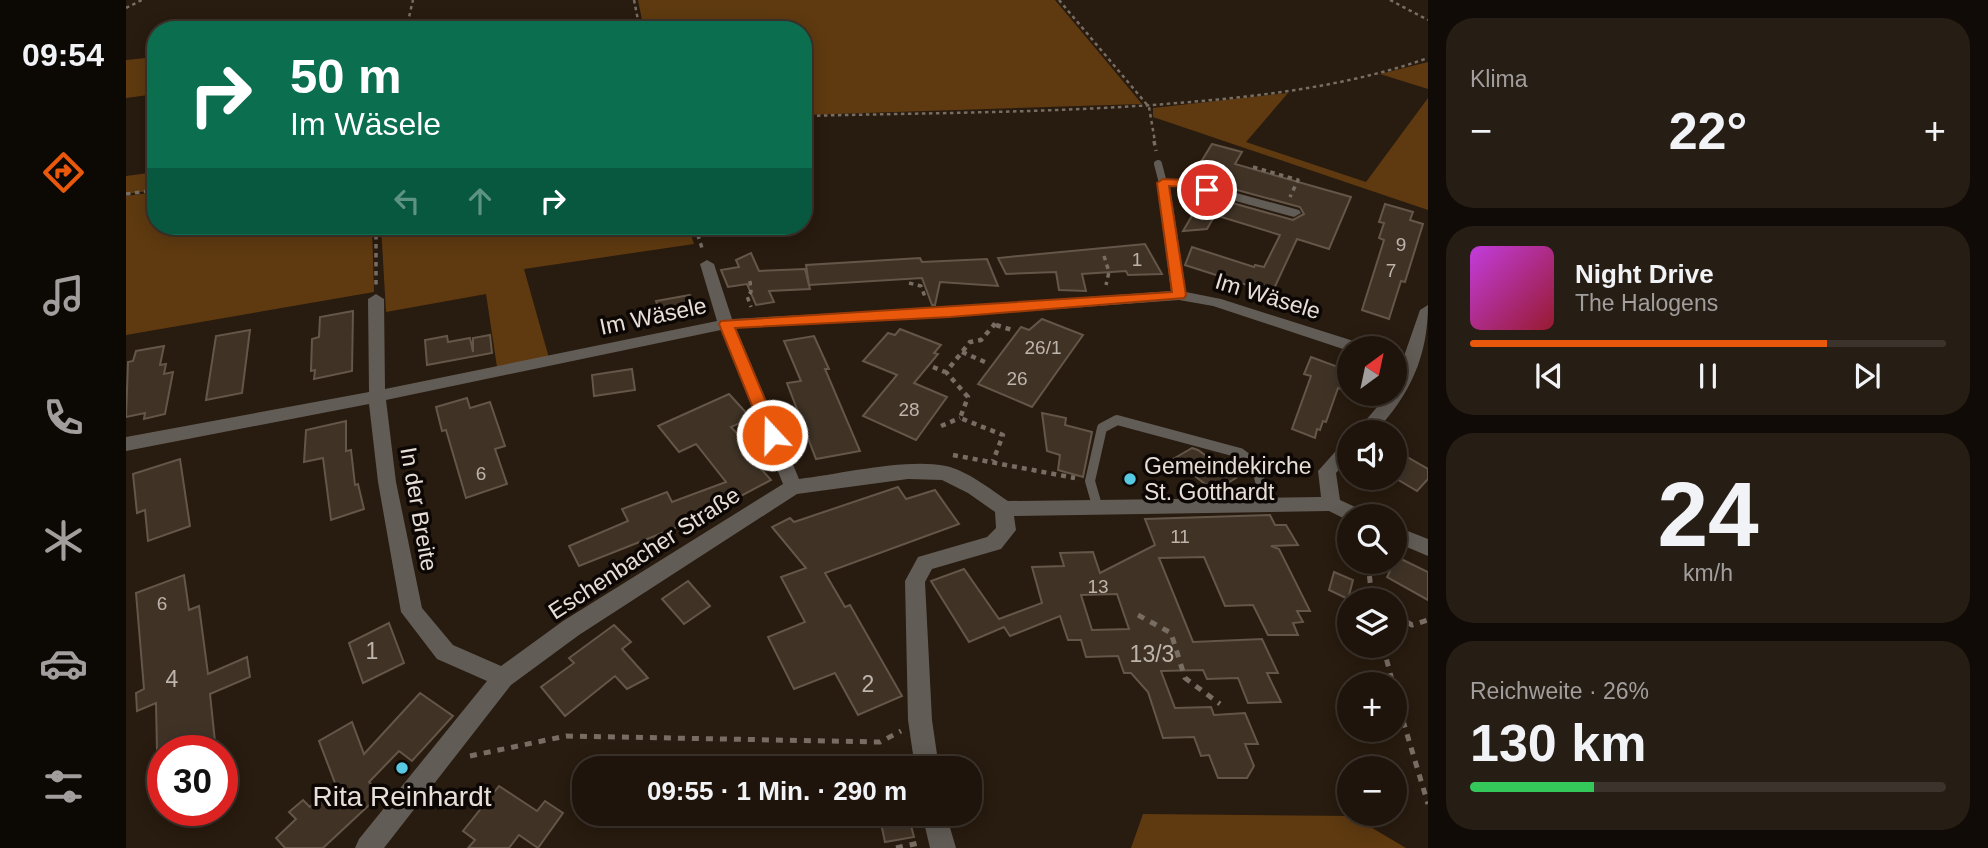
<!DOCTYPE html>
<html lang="de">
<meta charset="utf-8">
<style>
body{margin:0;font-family:Helvetica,sans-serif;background:#261d14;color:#f1f3f6;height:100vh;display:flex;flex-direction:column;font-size:26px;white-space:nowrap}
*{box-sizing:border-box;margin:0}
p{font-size:23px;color:#a19e9d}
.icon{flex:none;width:38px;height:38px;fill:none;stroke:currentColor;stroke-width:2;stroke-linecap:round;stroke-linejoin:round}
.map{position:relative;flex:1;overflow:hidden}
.panel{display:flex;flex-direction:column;gap:18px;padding:18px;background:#100b06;width:560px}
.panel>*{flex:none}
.banner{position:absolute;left:21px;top:21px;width:665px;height:214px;border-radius:28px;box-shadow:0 4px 18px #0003,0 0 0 2px #3c332c;background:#0b6e4f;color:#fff;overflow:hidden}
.needle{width:46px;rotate:33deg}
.controls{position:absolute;left:1211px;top:336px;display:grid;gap:14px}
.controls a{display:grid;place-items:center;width:70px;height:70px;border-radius:50%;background:#1e140b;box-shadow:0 4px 18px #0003,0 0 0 2px #3c332c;font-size:35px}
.speed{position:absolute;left:21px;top:735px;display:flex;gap:14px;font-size:35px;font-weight:700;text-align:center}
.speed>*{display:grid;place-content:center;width:91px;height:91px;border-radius:50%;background:#1e140b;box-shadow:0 4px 18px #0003,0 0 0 2px #3c332c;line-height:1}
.speed .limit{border:10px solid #d22;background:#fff;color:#111}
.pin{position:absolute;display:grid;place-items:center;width:60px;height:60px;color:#fff;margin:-30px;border:4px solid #fff;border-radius:50%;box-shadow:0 2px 7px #0007}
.me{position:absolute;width:77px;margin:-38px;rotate:339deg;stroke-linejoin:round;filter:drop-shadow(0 0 5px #0008)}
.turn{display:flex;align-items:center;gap:24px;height:147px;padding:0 28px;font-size:32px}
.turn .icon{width:91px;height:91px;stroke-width:2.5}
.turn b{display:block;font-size:49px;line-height:60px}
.lanes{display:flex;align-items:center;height:66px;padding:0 28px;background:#0003;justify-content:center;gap:35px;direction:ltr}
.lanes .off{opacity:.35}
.big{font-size:52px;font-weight:800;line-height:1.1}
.panel .widget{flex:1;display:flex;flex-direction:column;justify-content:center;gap:10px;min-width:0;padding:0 24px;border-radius:28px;background:#261d14}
.panel .dial{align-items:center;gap:0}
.dial b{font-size:91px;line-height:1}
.song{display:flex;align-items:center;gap:21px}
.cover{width:84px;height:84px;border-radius:10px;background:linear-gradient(135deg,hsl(290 70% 55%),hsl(350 70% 35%))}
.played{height:7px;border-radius:4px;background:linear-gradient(90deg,#ea580c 75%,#3c332c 75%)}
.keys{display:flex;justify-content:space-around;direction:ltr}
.heat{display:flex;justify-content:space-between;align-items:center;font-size:38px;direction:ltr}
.charge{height:10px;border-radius:5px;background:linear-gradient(90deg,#34c759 26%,#3c332c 0)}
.trip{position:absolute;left:446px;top:756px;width:410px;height:70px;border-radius:28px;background:#1e140b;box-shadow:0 4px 18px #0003,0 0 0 2px #3c332c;font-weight:800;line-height:70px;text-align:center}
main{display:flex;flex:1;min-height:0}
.tab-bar{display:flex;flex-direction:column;width:126px;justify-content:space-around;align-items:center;background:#0c0804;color:#a19e9d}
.tab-bar .icon{width:49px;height:49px}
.tab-bar .selected{color:#ea580c}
.tab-bar b{font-size:32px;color:#f1f3f6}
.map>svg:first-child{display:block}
</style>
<main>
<nav class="tab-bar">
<b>09:54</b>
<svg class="icon selected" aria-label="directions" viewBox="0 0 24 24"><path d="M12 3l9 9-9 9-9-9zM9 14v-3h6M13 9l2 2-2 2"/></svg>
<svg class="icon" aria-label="music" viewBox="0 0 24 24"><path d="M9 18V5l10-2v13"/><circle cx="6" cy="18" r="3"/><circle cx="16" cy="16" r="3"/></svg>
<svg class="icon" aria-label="phone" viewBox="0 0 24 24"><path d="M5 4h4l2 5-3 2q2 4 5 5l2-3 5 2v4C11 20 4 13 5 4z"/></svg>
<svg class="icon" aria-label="climate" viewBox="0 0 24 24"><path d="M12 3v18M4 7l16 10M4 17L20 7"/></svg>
<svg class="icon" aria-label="car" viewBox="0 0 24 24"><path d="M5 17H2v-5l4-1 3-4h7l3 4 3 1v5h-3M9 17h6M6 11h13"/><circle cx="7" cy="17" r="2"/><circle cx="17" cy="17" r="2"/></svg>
<svg class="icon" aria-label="filters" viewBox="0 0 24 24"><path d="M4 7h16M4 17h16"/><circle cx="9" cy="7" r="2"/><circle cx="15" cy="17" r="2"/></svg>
</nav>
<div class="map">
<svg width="1302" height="848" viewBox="0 0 1302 848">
<rect width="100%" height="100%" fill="#281b0f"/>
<!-- green -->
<g fill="#5f3a10">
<path d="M512,0H929L1016,104L677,115V30H518Z"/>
<path d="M30,57V94L0,98V60Z"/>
<path d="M1302,62V89L1254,74Z"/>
<path d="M1162,93L1120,142L1240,182L1302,98V210L1027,117V108Z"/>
<path d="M30,172V190L0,194V176Z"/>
<path d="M30,192V226H246L248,292L0,335V196Z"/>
<path d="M255,226H562L568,244L398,269L423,358L371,367L360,294L260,312Z"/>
<path d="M1017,814L1226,816L1280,848H1005Z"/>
</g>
<!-- building -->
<g fill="#403326" stroke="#645648" stroke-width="2" fill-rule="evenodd">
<path d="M1086,144L1116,152L1109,164L1225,197L1203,249L1171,239L1146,293L1059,265L1066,247L1128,267L1129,265L1138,267L1154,235L1089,215L1081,229L1057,231L1073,204H1060L1067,192L1167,220L1178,214L1174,207L1074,180L1079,172L1070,170Z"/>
<path d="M1259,204L1287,212L1284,220L1297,224L1279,282L1275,281L1263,319L1236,310L1258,240L1253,238L1258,223L1253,222Z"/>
<path d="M1019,244L1036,274L1002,275L1000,271L956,274L960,291L933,290L930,272L880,274L872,258Z"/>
<path d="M625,253L633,271L679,269L684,289L643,291L648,302L630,305L621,284L602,287L595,270L613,267L610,260Z"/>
<path d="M794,258L796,262L861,259L872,286L814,282L809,305H806L796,278L683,285L680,265Z"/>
<path d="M564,295L570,311L536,318L530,301Z"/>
<path d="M227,311L226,371L188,379L189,370L185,371L186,339L193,337L194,317Z"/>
<path d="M916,319L957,335L906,407L852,384L895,327L903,330Z"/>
<path d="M774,329L815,345L808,353L812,354L788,383L821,397L790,440L737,416L771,375L737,361L762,333L769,335Z"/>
<path d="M124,330L116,393L80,400L90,336Z"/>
<path d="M364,335L366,353L301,365L299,340L321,336L322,342L344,338L347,352V338Z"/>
<path d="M688,336L703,369H699L734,451L690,459L661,383L675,381L658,341Z"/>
<path d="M38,346L34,365L40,364L38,374L47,372L39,414L18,419L19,413L0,417L2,362L7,361L10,351Z"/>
<path d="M1185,357L1223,371L1217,390L1212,388L1200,422L1197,421L1194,430L1191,429L1189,438L1166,429L1185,376L1178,374Z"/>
<path d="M506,369L509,390L468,396L466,375Z"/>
<path d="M603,394L625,418L605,427L623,446L617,449L645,480L613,497L609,492L580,507L582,511L556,520L559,524L453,566L443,546L502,521L496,509L541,492L546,502L600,482L570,444L553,452L532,426Z"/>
<path d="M341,398L344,408L364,402L379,446L369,449L381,484L340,498L320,430L316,431L310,407Z"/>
<path d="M916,413L940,418L939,425L966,432L957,477L932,470L934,455L921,451Z"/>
<path d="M220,421V451L225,450L229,485L232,484L238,509L205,520L197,458L178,462L180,430Z"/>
<path d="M1066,448L1072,450L1110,478L1088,491L1047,459Z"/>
<path d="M1269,450L1302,469V479L1291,491L1269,478Z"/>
<path d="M54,459L64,526L22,541L19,510L11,513L7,474Z"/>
<path d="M772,487L780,499L809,490L833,524L699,573L719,607L724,605L776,696L732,715L709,673L668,689L642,637L679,622L655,577L680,568L646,527L664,518L668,522Z"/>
<path d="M1144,515L1149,525H1160L1172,545L1145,546L1153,549L1184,611H1171L1177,622L1167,623L1172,635H1142L1127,605L1099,606L1078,557L1033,558L1067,642L1136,639L1152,673H1141L1155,702L1122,703L1112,678L1081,679L1077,670L1035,671L1049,708L1085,707L1088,715L1119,713L1132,744H1119L1128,766L1121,778H1092L1083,755L1075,756L1068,737L1037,738L1022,692L1005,673H998L992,656L960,657L955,640H942L934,616L884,636L878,627L843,642L805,581L838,569L873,619L916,603L906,567L938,566L934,553L967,552L974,573L1029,545L1019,519ZM991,594L1003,629L966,630L955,595Z"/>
<path d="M1271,557L1302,572V600L1261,577Z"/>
<path d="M1208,572L1227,580L1222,599L1203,590Z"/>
<path d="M58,575L63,610L73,606L82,674L121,657L124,677L84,694L90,751H31L30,703L11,711L10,693L18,689L10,593Z"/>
<path d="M562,581L584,606L558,624L536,599Z"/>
<path d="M263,623L278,663L237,683L223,643Z"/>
<path d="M488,625L505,642L496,649L522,678L501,689L489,676L439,716L415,687L448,663L443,658Z"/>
<path d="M294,693L327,716L286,761L273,751L243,782L255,794L197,848H159L150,838L170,819L163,812L177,800L184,807L209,783L193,741L226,722L238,754Z"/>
<path d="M373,786L411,811L419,801L437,813L412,848L393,835L383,848H342L349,840L337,831Z"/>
<path d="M753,814H782L788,837L759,842Z"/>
</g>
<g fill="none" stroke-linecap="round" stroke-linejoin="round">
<!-- path-far3 -->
<g stroke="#786d63" stroke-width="2.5" stroke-dasharray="3.5 3.5" stroke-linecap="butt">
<path d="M508,0L514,30"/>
<path d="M933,0L1023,107L1029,142"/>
<path d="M1264,0L1302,20"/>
<path d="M0,8L16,0"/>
<path d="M280,30L287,0"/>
<path d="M677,116C793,113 910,113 1026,105C1119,98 1214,89 1302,58"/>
</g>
<!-- path-far2 -->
<g stroke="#786d63" stroke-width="3.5" stroke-dasharray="4.5 4.5" stroke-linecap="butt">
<path d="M1028,141L1030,151"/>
<path d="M1127,167L1172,180L1164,197"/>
<path d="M0,194L30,190"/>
<path d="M250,226V288"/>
<path d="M569,226L577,251"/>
<path d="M978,256L983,272L980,285"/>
<path d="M624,281L625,292L621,296L625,307"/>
<path d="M783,283L795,286L799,297"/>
</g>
<!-- path-far1 -->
<g stroke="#786d63" stroke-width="4.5" stroke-dasharray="5 5" stroke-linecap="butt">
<path d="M866,324L868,325L855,340L844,342L820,372L842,397L834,418L877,435L867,461"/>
<path d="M870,325L886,330"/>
<path d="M836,352L859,362"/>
<path d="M807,367L819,372"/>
<path d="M815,426L834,418"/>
<path d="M827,455L949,478"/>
<path d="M1212,529L1223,542"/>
</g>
<!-- path -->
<g stroke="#786d63" stroke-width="5" stroke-dasharray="7 7" stroke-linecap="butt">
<path d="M1242,562L1246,600"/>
<path d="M1012,615L1045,633L1059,678L1094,704"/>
<path d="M1269,615L1286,625L1302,620"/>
<path d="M1257,646L1267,684"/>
<path d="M1269,694L1302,804"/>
<path d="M344,756L440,736L754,742L775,731"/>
<path d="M770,848L793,843"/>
</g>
<!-- lane-far1 -->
<path stroke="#625c56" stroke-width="8" d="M1032,164L1037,183"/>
<!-- lane -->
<path stroke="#625c56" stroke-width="10" d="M972,509L964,481L976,428L991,420L1114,453L1130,465L1140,505"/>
<!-- street -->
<g fill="#625c56" fill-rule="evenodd">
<path d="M1037,179H1059L1173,210L1175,213L1168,217L1059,187H1044L1060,292L1095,299L1237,344L1239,348H1223V351L1087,306L1053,300L824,317L610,328L673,479C715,474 780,458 820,466C842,471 864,489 882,501L1195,497L1192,471L1217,443L1223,441V459L1210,473L1214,500L1238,511L1240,516H1223V521L1203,511L888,516L890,530L875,549L806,569L799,582L806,720L813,768H789L782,720L779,581L792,557L861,537L870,528L869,512L842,493L816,480L782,479L671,494L453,635L385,685L258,848H229L233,839L361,681L311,659L275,612L252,482L243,404L0,451V437L243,392L242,299L250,294L258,299L259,389L591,321L574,264L581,260L588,264L606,319L824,307L1045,291L1031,183ZM595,330L657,484L437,621L375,666L327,645L296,608L270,482L260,400Z"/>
<path d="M1302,305C1302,356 1284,395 1249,432H1230L1262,394H1269V382L1294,310Z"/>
<path d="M1269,526L1302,539V556L1269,542Z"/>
<path d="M796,814H820L830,848H804Z"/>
</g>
</g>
<!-- route -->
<path fill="#ea580c" stroke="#983908" stroke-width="2" d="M1037,179L1059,180L1087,190L1081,193L1058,187L1043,186L1060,295L1058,298L824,317L609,328L654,435L652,440H640L593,324L595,321L1046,292L1031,183Z"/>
<!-- markers -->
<g fill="#57c9e2" stroke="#0c0704" stroke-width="2.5">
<circle cx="1004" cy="479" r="7"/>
<circle cx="276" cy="768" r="7"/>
</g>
<g text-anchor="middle" stroke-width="7" stroke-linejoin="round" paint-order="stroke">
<!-- number labels -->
<g font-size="19" fill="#bdb4ab">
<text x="1275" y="251">9</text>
<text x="1011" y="266">1</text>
<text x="1265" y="277">7</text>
<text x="917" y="354">26/1</text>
<text x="891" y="385">26</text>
<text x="783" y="416">28</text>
<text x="355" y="480">6</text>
<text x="1054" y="543">11</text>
<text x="972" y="593">13</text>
<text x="36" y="610">6</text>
</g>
<!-- street labels -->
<g font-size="23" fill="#e7dfd7" stroke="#0c0704">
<text transform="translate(1142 296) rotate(17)" y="8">Im Wäsele</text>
<text transform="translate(527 316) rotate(-12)" y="8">Im Wäsele</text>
<text transform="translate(293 509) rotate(80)" y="8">In der Breite</text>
<text transform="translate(518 553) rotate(-33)" y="8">Eschenbacher Straße</text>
</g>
<!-- poi labels -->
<g font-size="23" fill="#e7dfd7" stroke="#0c0704" text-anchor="start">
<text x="1018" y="474">Gemeindekirche<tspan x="1018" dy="26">St. Gotthardt</tspan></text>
</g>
<!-- near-number labels -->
<g font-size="23" fill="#bdb4ab">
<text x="246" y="659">1</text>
<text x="1026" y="662">13/3</text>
<text x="46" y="687">4</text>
<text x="742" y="692">2</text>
</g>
<!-- near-poi labels -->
<g font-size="28" fill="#e7dfd7" stroke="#0c0704">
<text x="276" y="806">Rita Reinhardt</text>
</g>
</g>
</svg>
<div class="controls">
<a><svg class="needle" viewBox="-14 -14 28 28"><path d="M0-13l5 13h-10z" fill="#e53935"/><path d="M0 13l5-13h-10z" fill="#a19e9d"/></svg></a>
<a><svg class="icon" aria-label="sound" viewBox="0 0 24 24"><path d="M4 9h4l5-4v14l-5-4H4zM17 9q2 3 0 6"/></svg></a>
<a><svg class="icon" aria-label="search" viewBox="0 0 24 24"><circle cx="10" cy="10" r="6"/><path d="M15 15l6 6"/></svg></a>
<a><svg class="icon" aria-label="layers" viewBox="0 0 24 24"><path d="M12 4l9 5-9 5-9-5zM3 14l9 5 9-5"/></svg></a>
<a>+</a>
<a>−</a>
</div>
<div class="speed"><div class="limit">30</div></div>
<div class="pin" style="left:1081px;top:190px;background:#d93025"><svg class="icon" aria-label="arrive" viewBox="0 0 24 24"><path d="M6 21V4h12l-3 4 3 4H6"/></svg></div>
<svg class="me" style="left:646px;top:435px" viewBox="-20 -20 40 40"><circle r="17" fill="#ea580c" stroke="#fff" stroke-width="3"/><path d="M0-11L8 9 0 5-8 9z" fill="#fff"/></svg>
<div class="trip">09:55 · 1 Min. · 290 m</div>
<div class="banner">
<div class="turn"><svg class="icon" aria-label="right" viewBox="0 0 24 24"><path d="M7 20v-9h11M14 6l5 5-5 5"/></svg><div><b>50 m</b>Im Wäsele</div></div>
<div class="lanes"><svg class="icon off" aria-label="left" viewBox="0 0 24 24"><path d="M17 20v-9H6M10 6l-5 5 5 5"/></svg><svg class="icon off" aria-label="ahead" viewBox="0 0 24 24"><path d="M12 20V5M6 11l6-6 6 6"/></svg><svg class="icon" aria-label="right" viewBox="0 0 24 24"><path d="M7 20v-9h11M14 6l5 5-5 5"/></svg></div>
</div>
</div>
<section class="panel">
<div class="widget"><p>Klima</p>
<div class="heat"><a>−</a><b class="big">22°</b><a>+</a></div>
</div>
<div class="widget">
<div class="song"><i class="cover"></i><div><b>Night Drive</b><p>The Halogens</p></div></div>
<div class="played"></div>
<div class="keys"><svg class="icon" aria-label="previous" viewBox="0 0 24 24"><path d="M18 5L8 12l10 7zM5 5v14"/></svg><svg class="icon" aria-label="pause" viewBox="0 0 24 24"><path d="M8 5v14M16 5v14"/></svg><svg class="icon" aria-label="next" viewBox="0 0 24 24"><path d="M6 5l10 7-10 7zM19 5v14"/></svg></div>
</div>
<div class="widget dial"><b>24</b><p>km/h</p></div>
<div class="widget"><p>Reichweite · 26%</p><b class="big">130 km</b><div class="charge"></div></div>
</section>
</main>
